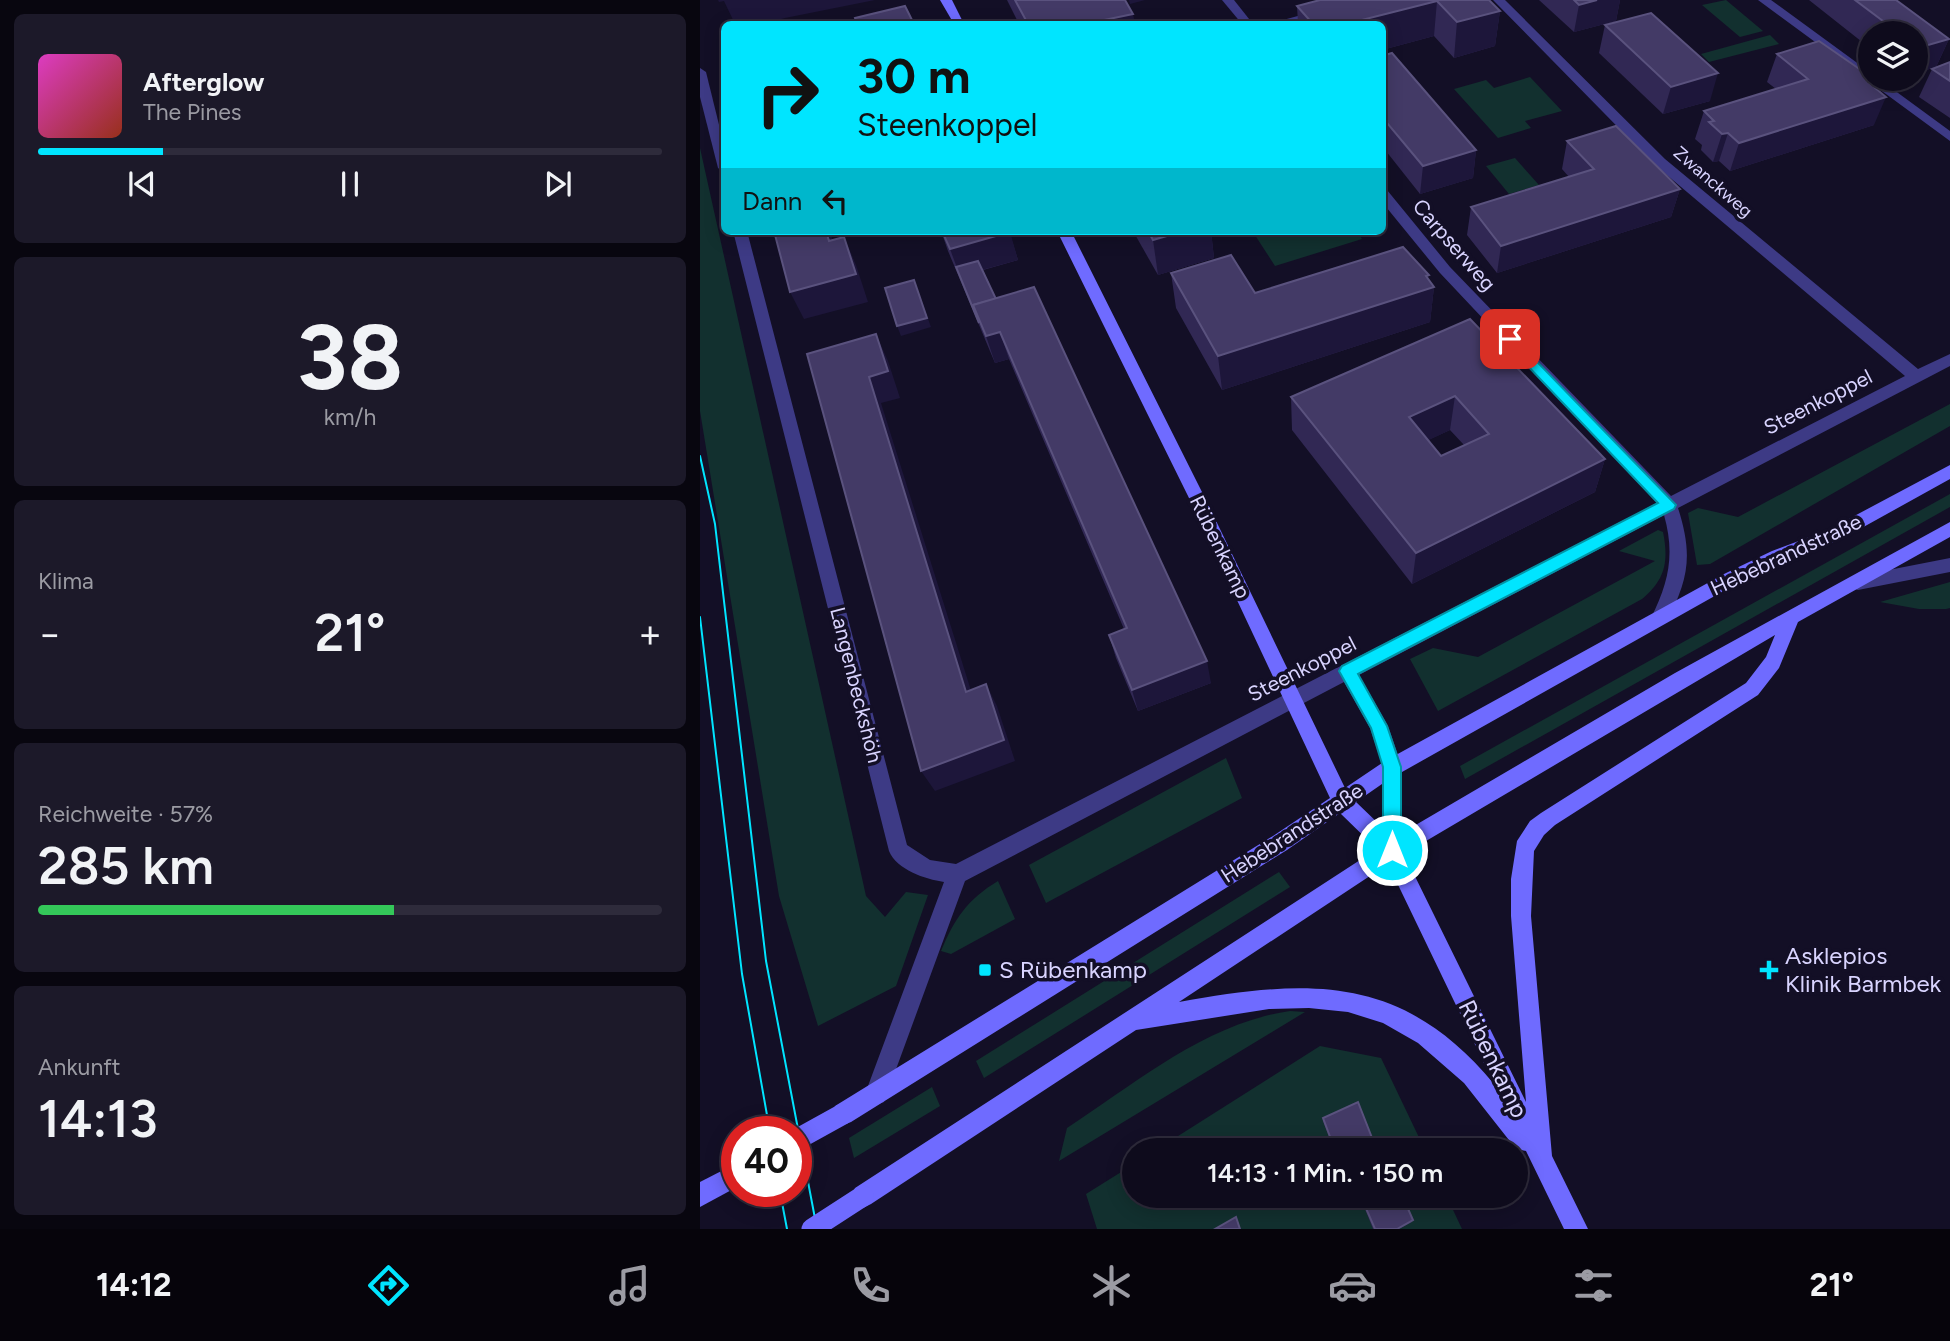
<!DOCTYPE html>
<html lang="de">
<meta charset="utf-8">
<style>
body{margin:0;font-family:Figtree,sans-serif;background:#1c1929;color:#f1f3f6;height:100vh;display:flex;flex-direction:column;font-size:26px;white-space:nowrap}
*{box-sizing:border-box;margin:0}
p{font-size:23px;color:#9b9ba3}
.icon{flex:none;width:38px;height:38px;fill:none;stroke:currentColor;stroke-width:2;stroke-linecap:round;stroke-linejoin:round}
.map{position:relative;flex:1;overflow:hidden}
.side{display:flex;flex-direction:column;gap:14px;padding:14px;background:#08060f;width:700px}
.side>*{flex:none}
.banner{position:absolute;left:21px;top:21px;width:665px;height:214px;border-radius:10px;box-shadow:0 4px 18px #0003,0 0 0 2px #2e2b3b;background:#00e5ff;color:#111;overflow:hidden}
.fabs{position:absolute;left:1158px;top:21px;display:grid;gap:14px}
.fabs a{display:grid;place-items:center;width:70px;height:70px;border-radius:50%;background:#0e0b1c;box-shadow:0 4px 18px #0003,0 0 0 2px #2e2b3b;font-size:35px}
.speed{position:absolute;left:21px;top:1116px;display:flex;gap:14px;font-size:35px;font-weight:700;text-align:center}
.speed>*{display:grid;place-content:center;width:91px;height:91px;border-radius:50%;background:#0e0b1c;box-shadow:0 4px 18px #0003,0 0 0 2px #2e2b3b;line-height:1}
.speed .limit{border:10px solid #d22;background:#fff;color:#111}
.pin{position:absolute;display:grid;place-items:center;width:60px;height:60px;color:#fff;margin:-30px;border-radius:14px;box-shadow:0 4px 10px #0006}
.me{position:absolute;width:77px;margin:-38px;rotate:0deg;stroke-linejoin:round;filter:drop-shadow(0 0 5px #0008)}
.turn{display:flex;align-items:center;gap:24px;height:147px;padding:0 21px;font-size:32px}
.turn .icon{width:91px;height:91px;stroke-width:2.5}
.turn b{display:block;font-size:49px;line-height:60px}
.then{display:flex;align-items:center;height:66px;padding:0 21px;background:#0003;gap:14px;font-size:26px}
.big{font-size:52px;font-weight:600;line-height:1.1}
.side .tile{flex:1;display:flex;flex-direction:column;justify-content:center;gap:10px;min-width:0;padding:0 24px;border-radius:10px;background:#1c1929}
.side .dial{align-items:center;gap:0}
.dial b{font-size:91px;line-height:1}
.song{display:flex;align-items:center;gap:21px}
.cover{width:84px;height:84px;border-radius:10px;background:linear-gradient(135deg,hsl(310 70% 55%),hsl(10 70% 35%))}
.played{height:7px;border-radius:4px;background:linear-gradient(90deg,#00e5ff 20%,#2e2b3b 20%)}
.keys{display:flex;justify-content:space-around;direction:ltr}
.heat{display:flex;justify-content:space-between;align-items:center;font-size:38px;direction:ltr}
.charge{height:10px;border-radius:5px;background:linear-gradient(90deg,#34c759 57%,#2e2b3b 0)}
.trip{position:absolute;left:422px;top:1138px;width:406px;height:70px;border-radius:35px;background:#0e0b1c;box-shadow:0 4px 18px #0003,0 0 0 2px #2e2b3b;font-weight:600;line-height:70px;text-align:center}
.tab-bar{display:flex;height:112px;justify-content:space-around;align-items:center;background:#06040b;color:#9b9ba3}
.tab-bar .icon{width:49px;height:49px}
.tab-bar .on{color:#00e5ff}
.tab-bar b{font-size:32px;color:#f1f3f6}
main{display:flex;flex:1;min-height:0}
.map>svg:first-child{display:block}
</style>
<main>
<section class="side">
<div class="tile">
<div class="song"><i class="cover"></i><div><b>Afterglow</b><p>The Pines</p></div></div>
<div class="played"></div>
<div class="keys"><svg class="icon" aria-label="previous" viewBox="0 0 24 24"><path d="M18 5L8 12l10 7zM5 5v14"/></svg><svg class="icon" aria-label="pause" viewBox="0 0 24 24"><path d="M8 5v14M16 5v14"/></svg><svg class="icon" aria-label="next" viewBox="0 0 24 24"><path d="M6 5l10 7-10 7zM19 5v14"/></svg></div>
</div>
<div class="tile dial"><b>38</b><p>km/h</p></div>
<div class="tile"><p>Klima</p>
<div class="heat"><a>−</a><b class="big">21°</b><a>+</a></div>
</div>
<div class="tile"><p>Reichweite · 57%</p><b class="big">285 km</b><div class="charge"></div></div>
<div class="tile"><p>Ankunft</p><b class="big">14:13</b></div>
</section>
<div class="map">
<svg width="1250" height="1229" viewBox="0 0 1250 1229">
<rect width="100%" height="100%" fill="#130f26"/>
<!-- green -->
<g fill="#12302f">
<path d="M1026,0L1063,31L1040,37L1002,5Z"/>
<path d="M1070,35L1079,44L1009,62L1001,54Z"/>
<path d="M830,77L862,111L825,121L831,128L798,138L754,89L786,80L794,88Z"/>
<path d="M0,148L166,896L185,917L206,892L228,895L196,986L118,1026L79,896L0,411Z"/>
<path d="M815,158L839,185L809,194L786,166Z"/>
<path d="M656,231L662,239L575,266L553,232Z"/>
<path d="M1250,404V426L1010,564L997,565L988,513L998,508L1038,517Z"/>
<path d="M1250,494V507L765,779L760,766Z"/>
<path d="M958,530L963,532C969,562 965,580 942,599L738,711L710,659L733,648L778,657L955,561L919,551Z"/>
<path d="M1250,582V608L1246,609H1219L1180,602Z"/>
<path d="M526,758L542,798L346,903L329,865Z"/>
<path d="M579,872L590,887L284,1078L276,1061Z"/>
<path d="M298,881L315,919L251,954L241,951C254,919 268,899 298,881Z"/>
<path d="M590,1011L605,1012L359,1161L367,1128C436,1083 506,1023 590,1011Z"/>
<path d="M620,1046L681,1058L725,1150H456Z"/>
<path d="M232,1087L240,1106L154,1158L149,1138Z"/>
<path d="M434,1164V1195H746L762,1229H397L386,1194Z"/>
</g>
<g fill="none" stroke-linecap="round" stroke-linejoin="round">
<!-- lane -->
<path fill="#3d3a85" fill-rule="evenodd" d="M1250,558V572L1158,590L1152,588L1149,583L1152,578L1158,576Z"/>
<!-- street -->
<g fill="#3d3a85" fill-rule="evenodd">
<path d="M522,0H534L553,24H542Z"/>
<path d="M793,0H805L965,159L1218,369L1250,354V366L978,508C993,555 989,579 966,623H954L951,618C969,582 975,554 964,515L659,675L688,726L702,767L699,773L692,776L685,773L670,728L644,682L265,881L184,1102L176,1105L168,1102L165,1094L244,882C225,879 197,870 189,851L33,231H47L207,845L230,860L256,864L957,503L740,273L682,202V189L687,190L750,267L971,496L1205,376L955,165Z"/>
<path d="M1058,0H1071L1171,73V79H1179L1250,131V141Z"/>
<path d="M620,10L624,11V15L586,24H568Z"/>
<path d="M0,68L6,72L24,145V172L18,168L0,97Z"/>
</g>
<!-- secondary -->
<g fill="#6f6bff" fill-rule="evenodd">
<path d="M240,0H252L264,24H254Z"/>
<path d="M357,231H371L505,498L645,788L685,761L1024,574L1072,551L1128,530L1250,465V479L1140,540L1084,561L1036,584L702,772V833L975,673L1250,522V537L1098,622L1079,668L1058,695L855,825L844,835L834,851L831,916L852,1156L888,1229H864L826,1151L816,1149L764,1083L718,1043L683,1023L648,1012L609,1008L569,1009L436,1030L171,1204L163,1208L155,1204L151,1196L155,1188L677,849L640,813L587,850L151,1122L143,1125L135,1122L132,1114L135,1106L573,836L630,798L489,498ZM1075,635L1066,657L1046,683L841,813L830,821L817,841L811,879V916L826,1102L704,854ZM682,784V827L656,802ZM688,864L794,1084C702,973 608,979 479,1002Z"/>
<path d="M37,1163V1187L0,1207V1182Z"/>
</g>
<!-- tram -->
<g stroke="#00e5ff" stroke-width="2">
<path d="M0,456L15,524L66,961L117,1229"/>
<path d="M0,617L42,974L70,1132"/>
<path d="M80,1192L87,1229"/>
</g>
<!-- secondary-bridge -->
<g stroke="#6f6bff" stroke-width="21">
<path d="M96,1140L143,1114"/>
<path d="M112,1229L163,1196"/>
</g>
</g>
<!-- wall -->
<g fill="#312854" fill-rule="evenodd">
<path d="M307,0H425L435,24H319Z"/>
<path d="M789,0L800,11L795,46L754,58L734,36L682,50V24H598L597,6Z"/>
<path d="M839,0H920L916,21L874,32Z"/>
<path d="M1109,0H1196L1249,39L1236,67L1216,73V33H1171V49Z"/>
<path d="M905,25L1010,101L963,114L899,53Z"/>
<path d="M1077,54L1175,80L1172,86L1174,125L1030,171L1019,161L1013,162L1001,150L1002,145L995,139L1004,111L1076,89L1067,82Z"/>
<path d="M682,56L776,150L773,178L720,194L682,146Z"/>
<path d="M1250,62V118L1219,97L1232,69Z"/>
<path d="M867,141L980,189L971,217L797,273L767,235L771,207L869,177L862,169Z"/>
<path d="M241,231H309L318,260L283,270L296,299L511,683L438,711L416,658L409,635L424,629L309,359L295,363L248,251Z"/>
<path d="M433,231H511L514,258L458,275Z"/>
<path d="M471,273L555,293L728,280L734,287L730,322L522,390L476,308Z"/>
<path d="M770,319L905,459L895,492L712,584L592,430L591,397ZM750,430L764,445L741,456L728,440Z"/>
<path d="M623,1118L676,1148V1150H634L623,1121Z"/>
<path d="M661,1197L712,1222L699,1229H673L661,1199Z"/>
</g>
<!-- shaded-wall -->
<g fill="#1d163a">
<path d="M18,0H175L85,18L64,24H35L24,1L19,2Z"/>
<path d="M429,0H445L430,4Z"/>
<path d="M897,0H920L916,21L874,32L879,5Z"/>
<path d="M737,1L734,36L682,50V24H646Z"/>
<path d="M800,11L795,46L754,58L757,22Z"/>
<path d="M433,14L435,24H385Z"/>
<path d="M1249,39L1236,67L1216,73V52L1218,48Z"/>
<path d="M1018,73L1010,101L963,114L971,87Z"/>
<path d="M1175,80L1164,104L1186,97L1174,125L1030,171L1039,143Z"/>
<path d="M1028,133L1019,161L1013,162L1022,134Z"/>
<path d="M776,150L773,178L720,194L723,166Z"/>
<path d="M980,189L971,217L797,273L801,246Z"/>
<path d="M126,231H130L141,269L129,241Z"/>
<path d="M484,231H511L514,258L458,275L453,240Z"/>
<path d="M310,232L318,260L260,276L250,249Z"/>
<path d="M144,237L156,265L168,302L104,319L90,292Z"/>
<path d="M729,275L727,289L734,287L730,322L522,390L518,356Z"/>
<path d="M214,280L231,327L201,336L197,326Z"/>
<path d="M300,332L309,359L295,363L286,336Z"/>
<path d="M176,334L188,361L200,398L181,403L278,713L266,692L169,377Z"/>
<path d="M755,396L750,430L706,451L709,417Z"/>
<path d="M905,459L895,492L712,584L716,553Z"/>
<path d="M507,661L511,683L438,711L432,690Z"/>
<path d="M286,684L297,706L315,761L235,791L221,771Z"/>
</g>
<!-- building -->
<g fill="#433a66" stroke="#5a527e" stroke-width="2" fill-rule="evenodd">
<path d="M315,0H425L433,14L385,24H328Z"/>
<path d="M620,0H789L800,11L757,22L737,1L646,24H613L597,6Z"/>
<path d="M874,0H897L879,5Z"/>
<path d="M1155,0H1196L1249,39L1218,48L1216,47V33H1199Z"/>
<path d="M205,6L214,24H157L155,18Z"/>
<path d="M951,13L1018,73L971,87L905,25Z"/>
<path d="M1119,41L1171,77V79L1175,80L1168,82L1186,97L1039,143L1028,133L1022,134L1009,122L1014,121L1004,111L1108,79L1077,54Z"/>
<path d="M692,53L776,150L723,166L682,117V56Z"/>
<path d="M1250,62V81L1232,69Z"/>
<path d="M916,126L980,189L801,246L771,207L894,169L867,141Z"/>
<path d="M74,231H126L129,241L144,237L156,274L90,292Z"/>
<path d="M242,231H309L310,232L250,249Z"/>
<path d="M448,231H484L453,240Z"/>
<path d="M703,247L729,275L726,276L734,287L518,356L471,273L531,255L555,293Z"/>
<path d="M278,261L296,299L273,305L279,323L256,267Z"/>
<path d="M214,280L227,318L197,326L185,288Z"/>
<path d="M334,287L507,661L432,690L409,635L427,628L300,332L286,336L273,305Z"/>
<path d="M770,319L905,459L716,553L591,397ZM755,396L789,434L741,456L709,417Z"/>
<path d="M176,334L188,371L169,377L266,692L286,684L304,740L221,771L107,354Z"/>
<path d="M658,1102L676,1148L673,1150H635L623,1118Z"/>
<path d="M665,1195H702L713,1220L697,1229H675L661,1197Z"/>
<path d="M536,1217L540,1229H515Z"/>
</g>
<!-- route -->
<path fill="#00e5ff" stroke="#0095a6" stroke-width="2" d="M810,334L976,505L974,509L658,674L687,726L701,767V850L698,856L692,859L686,856L683,850V767L671,728L639,671L642,666L958,503L805,342V335Z"/>
<!-- markers -->
<g fill="#00e5ff" stroke="#130f26" stroke-width="2.5">
<rect x="278" y="963" width="14" height="14" rx="3.5"/>
<path d="M1065.5 959.5h7v7h7v7h-7v7h-7v-7h-7v-7h7z"/>
</g>
<g text-anchor="middle" stroke-width="7" stroke-linejoin="round" paint-order="stroke">
<!-- far-street labels -->
<g font-size="18" fill="#d9d4ff" stroke="#130f26">
<text transform="translate(1013 182) rotate(41)" y="6">Zwanckweg</text>
</g>
<!-- street labels -->
<g font-size="21" fill="#d9d4ff" stroke="#130f26">
<text transform="translate(754 245) rotate(49)" y="7">Carpserweg</text>
<text transform="translate(1118 402) rotate(-27)" y="7">Steenkoppel</text>
<text transform="translate(520 547) rotate(64)" y="7">Rübenkamp</text>
<text transform="translate(1086 555) rotate(-25)" y="7">Hebebrandstraße</text>
<text transform="translate(602 669) rotate(-27)" y="7">Steenkoppel</text>
<text transform="translate(156 685) rotate(76)" y="7">Langenbeckshöh</text>
<text transform="translate(592 833) rotate(-33)" y="7">Hebebrandstraße</text>
</g>
<!-- near-poi labels -->
<g font-size="24" fill="#d9d4ff" stroke="#130f26" text-anchor="start">
<text x="1085" y="964">Asklepios<tspan x="1085" dy="28">Klinik Barmbek</tspan></text>
<text x="299" y="978">S Rübenkamp</text>
</g>
<!-- near-street labels -->
<g font-size="24" fill="#d9d4ff" stroke="#130f26">
<text transform="translate(793 1059) rotate(64)" y="8">Rübenkamp</text>
</g>
</g>
</svg>
<div class="fabs">
<a><svg class="icon" aria-label="layers" viewBox="0 0 24 24"><path d="M12 4l9 5-9 5-9-5zM3 14l9 5 9-5"/></svg></a>
</div>
<div class="speed"><div class="limit">40</div></div>
<div class="pin" style="left:810px;top:339px;background:#d93025"><svg class="icon" aria-label="arrive" viewBox="0 0 24 24"><path d="M6 21V4h12l-3 4 3 4H6"/></svg></div>
<svg class="me" style="left:692px;top:850px" viewBox="-20 -20 40 40"><circle r="17" fill="#00e5ff" stroke="#fff" stroke-width="3"/><path d="M0-11L8 9 0 5-8 9z" fill="#fff"/></svg>
<div class="trip">14:13 · 1 Min. · 150 m</div>
<div class="banner">
<div class="turn"><svg class="icon" aria-label="right" viewBox="0 0 24 24"><path d="M7 20v-9h11M14 6l5 5-5 5"/></svg><div><b>30 m</b>Steenkoppel</div></div>
<div class="then">Dann<svg class="icon" aria-label="left" viewBox="0 0 24 24"><path d="M17 20v-9H6M10 6l-5 5 5 5"/></svg></div>
</div>
</div>
</main>
<nav class="tab-bar">
<b>14:12</b>
<svg class="icon on" aria-label="directions" viewBox="0 0 24 24"><path d="M12 3l9 9-9 9-9-9zM9 14v-3h6M13 9l2 2-2 2"/></svg>
<svg class="icon" aria-label="music" viewBox="0 0 24 24"><path d="M9 18V5l10-2v13"/><circle cx="6" cy="18" r="3"/><circle cx="16" cy="16" r="3"/></svg>
<svg class="icon" aria-label="phone" viewBox="0 0 24 24"><path d="M5 4h4l2 5-3 2q2 4 5 5l2-3 5 2v4C11 20 4 13 5 4z"/></svg>
<svg class="icon" aria-label="climate" viewBox="0 0 24 24"><path d="M12 3v18M4 7l16 10M4 17L20 7"/></svg>
<svg class="icon" aria-label="car" viewBox="0 0 24 24"><path d="M5 17H2v-5l4-1 3-4h7l3 4 3 1v5h-3M9 17h6M6 11h13"/><circle cx="7" cy="17" r="2"/><circle cx="17" cy="17" r="2"/></svg>
<svg class="icon" aria-label="filters" viewBox="0 0 24 24"><path d="M4 7h16M4 17h16"/><circle cx="9" cy="7" r="2"/><circle cx="15" cy="17" r="2"/></svg>
<b>21°</b>
</nav>
